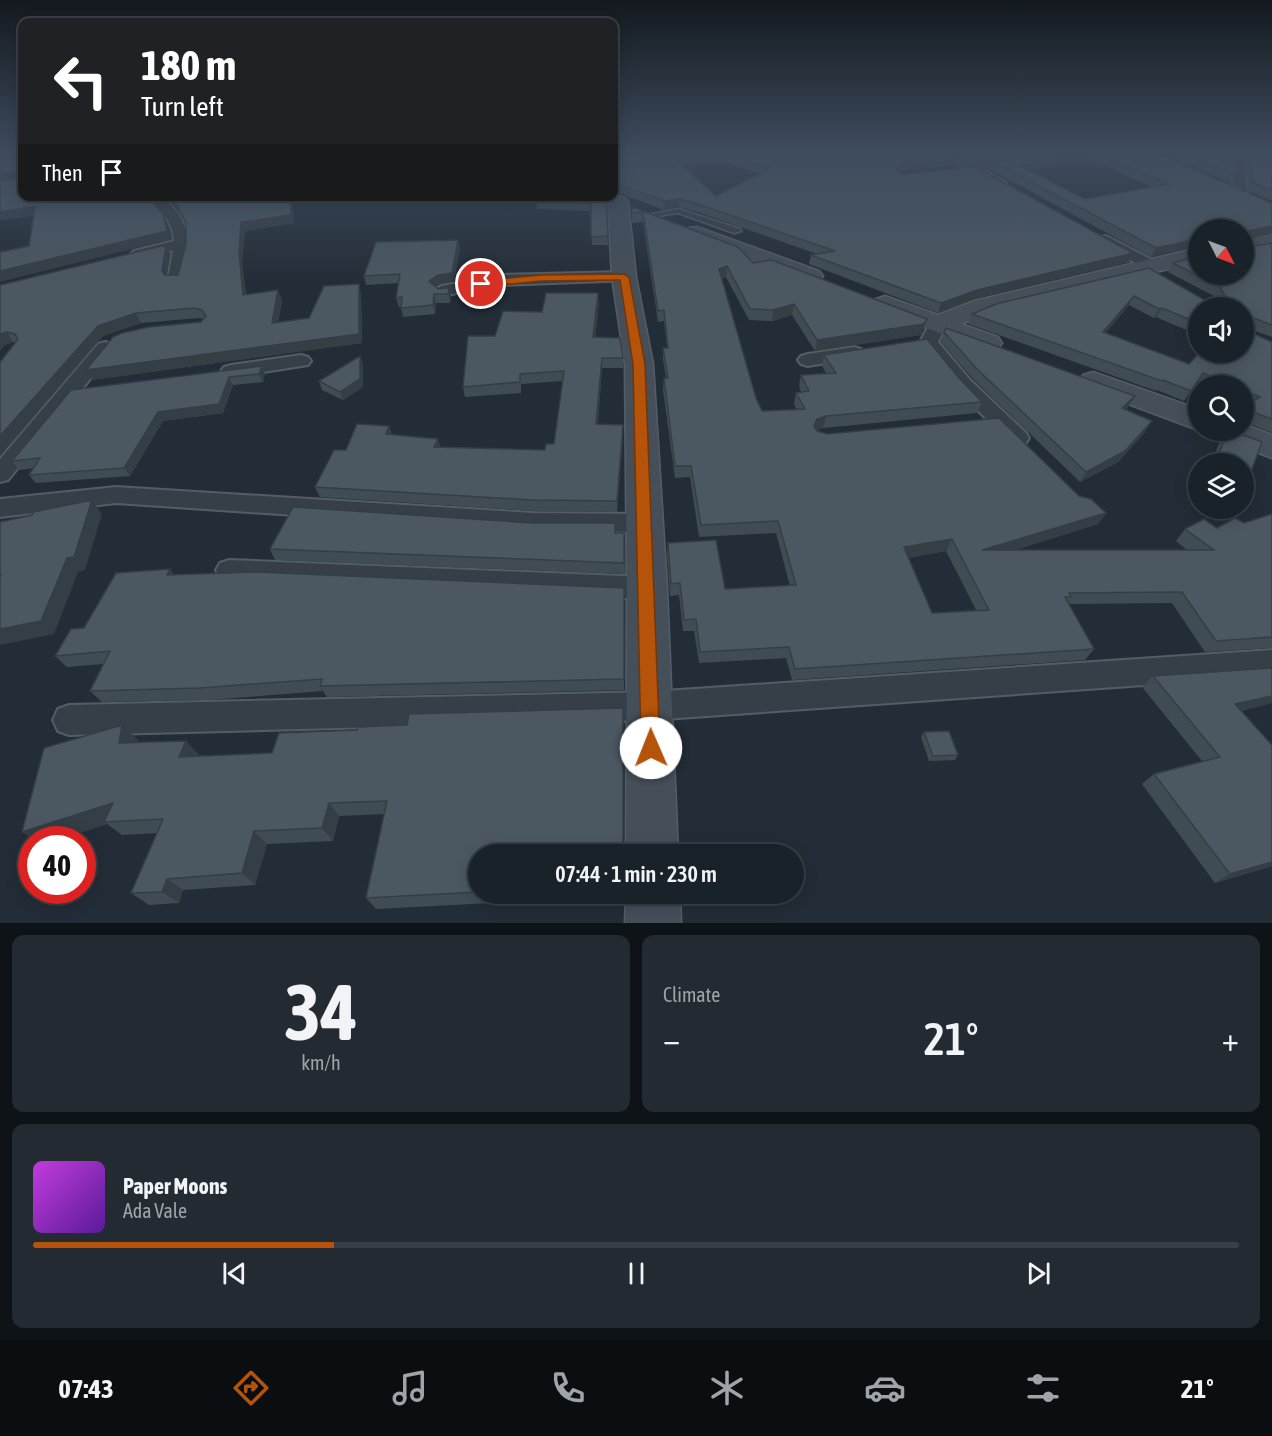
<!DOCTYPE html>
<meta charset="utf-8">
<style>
body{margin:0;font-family:"Asap Condensed",sans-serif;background:#232a31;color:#f1f3f6;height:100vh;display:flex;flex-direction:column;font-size:22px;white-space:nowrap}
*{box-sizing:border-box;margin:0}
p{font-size:20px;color:#9fa4a8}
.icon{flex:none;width:33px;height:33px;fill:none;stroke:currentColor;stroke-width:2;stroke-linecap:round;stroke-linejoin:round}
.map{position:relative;height:923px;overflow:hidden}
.drawer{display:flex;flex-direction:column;gap:12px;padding:12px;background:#0e1317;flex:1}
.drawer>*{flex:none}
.guide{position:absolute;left:18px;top:18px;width:600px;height:183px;border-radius:12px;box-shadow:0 3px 15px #0003,0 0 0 2px #383f46;background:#202124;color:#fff;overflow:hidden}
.needle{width:39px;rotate:132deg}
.tools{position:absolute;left:1188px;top:219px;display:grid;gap:12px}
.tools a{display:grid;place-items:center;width:66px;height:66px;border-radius:50%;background:#1a2229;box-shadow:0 3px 15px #0003,0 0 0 2px #383f46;font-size:30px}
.speed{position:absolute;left:18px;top:826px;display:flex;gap:12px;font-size:30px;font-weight:700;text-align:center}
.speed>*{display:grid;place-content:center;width:78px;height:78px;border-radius:50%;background:#1a2229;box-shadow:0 3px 15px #0003,0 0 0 2px #383f46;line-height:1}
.speed .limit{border:9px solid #d22;background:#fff;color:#111}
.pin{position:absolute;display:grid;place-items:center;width:51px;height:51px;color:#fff;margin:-26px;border:3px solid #fff;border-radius:50%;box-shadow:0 2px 6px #0007}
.me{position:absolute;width:66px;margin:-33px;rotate:359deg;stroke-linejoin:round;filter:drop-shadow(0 0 4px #0008)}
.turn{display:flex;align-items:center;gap:21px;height:126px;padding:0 24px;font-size:27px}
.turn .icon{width:78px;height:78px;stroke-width:2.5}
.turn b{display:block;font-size:42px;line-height:51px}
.then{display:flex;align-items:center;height:57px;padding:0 24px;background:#0003;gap:12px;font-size:22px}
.big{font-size:45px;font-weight:600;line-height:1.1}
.drawer .tile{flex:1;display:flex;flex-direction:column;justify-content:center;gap:9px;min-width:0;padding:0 21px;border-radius:12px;background:#232a31}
.drawer .dial{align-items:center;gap:0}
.dial b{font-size:78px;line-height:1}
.song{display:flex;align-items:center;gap:18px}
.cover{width:72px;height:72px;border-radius:9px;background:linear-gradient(135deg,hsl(290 70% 55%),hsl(270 70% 35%))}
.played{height:6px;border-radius:3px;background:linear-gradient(90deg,#b45309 25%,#383f46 25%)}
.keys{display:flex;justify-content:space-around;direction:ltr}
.heat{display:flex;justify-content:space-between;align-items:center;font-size:33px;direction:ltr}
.drawer .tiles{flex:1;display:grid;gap:12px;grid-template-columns:1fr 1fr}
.tile:last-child{grid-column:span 2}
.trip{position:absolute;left:468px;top:844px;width:336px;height:60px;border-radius:30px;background:#1a2229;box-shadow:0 3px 15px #0003,0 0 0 2px #383f46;font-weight:600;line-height:60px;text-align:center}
.dock{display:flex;height:96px;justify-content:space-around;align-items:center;background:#0a0e10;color:#9fa4a8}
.dock .icon{width:42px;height:42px}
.dock .on{color:#b45309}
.dock b{font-size:27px;color:#f1f3f6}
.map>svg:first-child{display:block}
</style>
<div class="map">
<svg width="1272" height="923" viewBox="0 0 1272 923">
<rect width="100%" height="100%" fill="#232d37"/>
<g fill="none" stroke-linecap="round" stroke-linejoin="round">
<defs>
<path id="lane" d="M679,209L740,229L741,231L734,233L678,213L651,217L647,215Z"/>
<g id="street">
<path d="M940,153H955L1006,183L1000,187L995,186Z"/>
<path d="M1230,153H1242L1248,194L1246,197L1241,198L1234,194Z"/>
<path d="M148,196H162L178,213L188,233V252L182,282H170L168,279L173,250L139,259L131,254L134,251L174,241C173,220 160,211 148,196Z"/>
<path d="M1106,236L1156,262L1158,265L1156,268H1144L1101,243L1099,240L1101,237Z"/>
<path d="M624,272L630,274L632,277L630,280L502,285L441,296L433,291L441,286L502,275Z"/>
<path d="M938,319L944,320L947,324L938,342L970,380L1026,433L1029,438L1026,443L1018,445L1010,443L956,388L922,346L920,342L932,320Z"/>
<path d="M105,342L112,344L114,348L112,352L8,480L0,482V459L98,344Z"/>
<path d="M854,347L861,349L863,353L861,357L808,366L801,364L798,360L801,356L808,354Z"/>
<path d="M301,355L308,357L311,361L308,365L231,377L224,375L221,371L224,367L231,365Z"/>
<path d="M116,487L534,513L645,514L654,517L657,523L654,529L645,532L534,531L116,503L0,517V499Z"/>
<path d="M229,560L647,577L656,580L660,588L656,596L647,599L229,580L220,577L216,570L220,563Z"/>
<path d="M1272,650V676L650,720L69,735L58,731L53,720L58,709L69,705L650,692Z"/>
</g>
<g id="secondary">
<path d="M618,196L625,198L628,202L636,277L653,364L667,588L678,855H626L627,588L625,364L612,277L608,202L611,198Z"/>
<path d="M697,227L819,271L823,276L819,281L811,283L803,281L689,238L686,233L689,228Z"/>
<path d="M1272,235V249L1244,254V240Z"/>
<path d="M1198,248V262L992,311L961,324L998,337L1002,343L998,349L988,351L876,309L872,304L876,299L885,296L938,315L974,301Z"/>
<path d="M1093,372L1198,409V430L1083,387L1079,381L1083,375Z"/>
<path d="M1244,424L1272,435V458L1217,437L1213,430H1244Z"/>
<path d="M626,894H680L681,923H625Z"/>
</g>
</defs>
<!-- lane casing -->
<use href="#lane" stroke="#545d65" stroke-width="3"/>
<!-- street casing -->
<use href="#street" stroke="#545d65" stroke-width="4"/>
<!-- secondary casing -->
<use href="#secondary" stroke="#545d65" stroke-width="3"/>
<!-- lane -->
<use href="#lane" fill="#363f47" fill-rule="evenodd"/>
<!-- street -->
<use href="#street" fill="#363f47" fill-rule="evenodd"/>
<!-- secondary -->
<use href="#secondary" fill="#454f5a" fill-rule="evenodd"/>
</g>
<!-- wall -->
<g fill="#404c54" fill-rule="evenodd">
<path d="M614,153H950L955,165L901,170L899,171L903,174L1129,262L973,299L938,313L809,264L811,255L817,254L695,211L679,207L664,210L615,191L614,192ZM723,162L761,173L716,196L681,164Z"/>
<path d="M960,153H1156L1248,239V247L1272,243V337L1249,329L1250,332L1272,342V433L1246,422L1244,425V406L1246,404L1244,403V386H1201L1196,383L1184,401L1157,390L1156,391L968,324L972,314L1149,268L1206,301H1217L1214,296L1168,272L1173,263L1244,274L1198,230L1151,257ZM1087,158L1152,187L1085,199L1030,171ZM1129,305L1154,318L1156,317L1198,335V308L1244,352L1189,364L1105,333Z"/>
<path d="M1161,153H1234L1236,175L1231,183L1171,157V156L1170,157Z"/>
<path d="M1244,153H1272V201L1249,191Z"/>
<path d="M166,196H292L294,223L245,231L242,262L246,295L282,300L278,323L309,318L361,294L362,343L92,380L201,322L203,319L199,318L141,323L103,336L0,456V361H1L16,342H13L5,345L0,285L166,245L170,254L167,275H178L186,244V224L180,211Z"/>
<path d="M367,196H502L464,198L461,202Z"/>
<path d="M606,198L608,245H592L591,211L537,209L536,201Z"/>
<path d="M632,207L753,263L927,319L923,330L921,335L815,351L792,315L772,321L749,320L726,277L722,278L756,398L762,411L797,410L794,404L796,393L801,392L799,386L801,375L826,373L822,366L824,355L959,378L982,402L977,413L823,428L816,430L817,431L827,434L1079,496L1106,513L1098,524L1015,550H1187L1176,541L1185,529L1217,528L1244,523L1272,514V648L1205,652L1172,603L1069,604L1094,649L1085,660L792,680L786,658L699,663L694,631H683L679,595L670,596L667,554L668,543L725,589L790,586L776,533L699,537L690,477L675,478L663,390L664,378H666L663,359V348H667L664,321L658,322L643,222L632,223ZM946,551L976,610L932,613L908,558Z"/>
<path d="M460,248L454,281L440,284L436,287L438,289L449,288L451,297L450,303H436L435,314L403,317L401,307H399L396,298L399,283L366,285L364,276Z"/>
<path d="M599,303L595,337L623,358V368H602L598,424L623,435L617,512L534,511L320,497L315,487L389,426L392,435L438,439L440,447L545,450L554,444L563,381L521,384V393L465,397L463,387L495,336L542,312Z"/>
<path d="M944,332L1128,407L1126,409L1145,432L1118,462L1080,482L972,378L941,342Z"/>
<path d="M360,356L363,365V387L343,400L322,390L319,381Z"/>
<path d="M262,366L265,374L263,382L233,385L223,413L163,421L130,476L36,483L29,475L34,468L19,470L12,461L71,390Z"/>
<path d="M1228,430L1252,469L1244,480V464H1211L1220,441Z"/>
<path d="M616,533H624L625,574L275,560L270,549Z"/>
<path d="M170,569L174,575L624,588V690L327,697L323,691L209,700L102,702L90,691L103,664L67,667L55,656L84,628Z"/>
<path d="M1272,668V703L1241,711L1272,866L1215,883L1142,784L1154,774L1202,761L1142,687L1153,676Z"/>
<path d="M924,732L958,755L955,760L929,761L921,737Z"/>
<path d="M279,733L478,855V894H625L624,896L376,909L366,898L384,814L339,816L333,841L267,844L255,885L183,890L179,903L149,905L131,893L157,833L122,835L107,824L58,840L138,740L137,742L186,741L199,755V756L272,753Z"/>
</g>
<!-- shaded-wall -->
<g fill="#343e45">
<path d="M1079,153H1090L1087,158L1017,174L1020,166Z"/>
<path d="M957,158L955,165L901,170L893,177L895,169L903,162Z"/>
<path d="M17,171L22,179L0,182V174Z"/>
<path d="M290,196H292L294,223L245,231L242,262L247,304L243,295L239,253L241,222Z"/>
<path d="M460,196H463L461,202Z"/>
<path d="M679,199V207L664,210L665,201Z"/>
<path d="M35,207L40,215L0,221V212Z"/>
<path d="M163,214L167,223L172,239L0,282V271Z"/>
<path d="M1272,226V234L1244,240L1247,231Z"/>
<path d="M1198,239V246L1151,257L1156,248Z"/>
<path d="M458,240L460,248L454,281L440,284L431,290L429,281Z"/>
<path d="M166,245L170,254L166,280L162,271Z"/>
<path d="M1133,253L1129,262L973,299L938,313L941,303L977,290Z"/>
<path d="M727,266L726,277L718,280L719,269Z"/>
<path d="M359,284L361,294L362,343L92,380L86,370L359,334Z"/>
<path d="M449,288L451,297L450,303L448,294Z"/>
<path d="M278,290L282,300L276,333L272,323Z"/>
<path d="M598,293L599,303L594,348L593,337Z"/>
<path d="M434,294L436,303L435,314L433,305Z"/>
<path d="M1134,296L1129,305L1098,342L1103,332Z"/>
<path d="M794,304L792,315L772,321L773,310Z"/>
<path d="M1162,308L1156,317L1154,318L1159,309Z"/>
<path d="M136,313L141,323L103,336L0,456V436L98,326Z"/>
<path d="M927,319L923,330L921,335L815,351L817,340Z"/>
<path d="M7,332L13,342L5,345L0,351V334Z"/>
<path d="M360,356L363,365V387L343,400L340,392Z"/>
<path d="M602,358V368L597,435L596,424Z"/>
<path d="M262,366L265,374L263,382L259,374Z"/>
<path d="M229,377L233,385L223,413L163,421L130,476L124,468L158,412Z"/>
<path d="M1135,396L1128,407L1116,418L1122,408Z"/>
<path d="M826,416L823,428L814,431V426L817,419Z"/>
<path d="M1152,421L1145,432L1118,462L1080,482L1086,472Z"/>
<path d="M623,425V435L617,512V501Z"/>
<path d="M389,426L392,437L386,434Z"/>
<path d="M438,439L441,450L434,447Z"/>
<path d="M92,500L102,514L85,570L78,572L54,634L0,645V629L67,558Z"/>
<path d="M1106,513L1098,524L976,562L982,550Z"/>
<path d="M952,539L946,551L899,559L904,547Z"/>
<path d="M170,569L179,581L167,575Z"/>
<path d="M1272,696V703L1222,715L1235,704Z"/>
<path d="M122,725L138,740L135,757L119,743Z"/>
<path d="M186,741L199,755L193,771L179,757Z"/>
<path d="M113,803L104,822L107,824L58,840H35L22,832Z"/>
<path d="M329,803L339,816L333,841L322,828Z"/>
<path d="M254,831L267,844L255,885L242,873Z"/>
<path d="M1272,862V866L1215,883L1230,874Z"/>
<path d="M167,879L183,890L179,903L162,892Z"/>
</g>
<!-- building -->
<g fill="#4b5862" stroke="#343e45" stroke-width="1.5" fill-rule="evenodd">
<path d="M0,153H22V196H148L163,214L167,231L0,271V252L29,246L35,207L0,212V181L20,177L17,171L0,174Z"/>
<path d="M614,153H950L957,158L903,162L895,169L903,174L975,167L1133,253L977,290L941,303L811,255L835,251L695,203L679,199L665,201L615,183L614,184ZM724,154L771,168L716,196L673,157Z"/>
<path d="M977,153H1079L1020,166L1085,199L1168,184L1096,153H1156L1272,203V226L1247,231L1248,247L1272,243V325L1251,317L1248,319L1250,332L1272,342V419L1253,412L1250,418H1244V406L1260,397L1244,390V386H1232L1203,373L1191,391L1163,380L1162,381L972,314L996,304L1149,268L1206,301H1224L1226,298L1220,287L1173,263L1198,256V274H1244V230H1198V239L1156,248ZM1134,296L1159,309L1162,308L1198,323V308H1244V352H1200L1189,364L1103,332Z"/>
<path d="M1183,153H1234L1236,175Z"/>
<path d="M1249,153H1272V191L1254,183Z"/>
<path d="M170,196H290L291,215L241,222L239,253L243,295L278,290L272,323L309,318L324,286L359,284V334L86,370L113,337L122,333L149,327L201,322L206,316L202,310L195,308L136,313L98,326L0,436V361H1L18,339L15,334L7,332L0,334V285L166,245L162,271L165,275H178L186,244V223L176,203Z"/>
<path d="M537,196H601L606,198L608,236L591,237V203L536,201Z"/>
<path d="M632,207L738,247L753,263L772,260L927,319L924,324L817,340L794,304L773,310L750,309L727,266L719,269L756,398L762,411L805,409L796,393L809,391L801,375L836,373L824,355L927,339L959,378L982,402L826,416L817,419L814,426L817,431L827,434L999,418L1079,496L1091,499L1106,513L982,550H1214L1185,529L1204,519L1217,528L1235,518L1244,523L1272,514V637L1216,641L1182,592L1069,593L1071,597H1065L1094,649L795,669L789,647L700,652L696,619L684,620L680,583L671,584L668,543L716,540L725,589L796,585L778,521L701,525L691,466H675L664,378H668L663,348H668L664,310L658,311L643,212L632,213ZM952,539L989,610L932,613L904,547Z"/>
<path d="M458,240L452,273L438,275L429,281L438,289L449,288L448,294H434L433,305L401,308L402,297L396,298L400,274L364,276L376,242Z"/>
<path d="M546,293H598L593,337L620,338L623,358H602L596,424L623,425L617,501L533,500L315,487L334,450H346L357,424L389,426L386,434L438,439L434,447L545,450L546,444H554L564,371L520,374V382L463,387L468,336H495L503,311L542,312Z"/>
<path d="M946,328L1135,396L1122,408L1152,421L1125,451L1086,472L976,368L944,332Z"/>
<path d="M360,356V379L340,392L319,381Z"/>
<path d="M262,366L259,374L229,377L219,404L158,412L124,468L29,475L40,458L12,461L71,390Z"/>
<path d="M1228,430H1230L1262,442L1252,469L1244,466V464H1238L1218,456Z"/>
<path d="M92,500L74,557L67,558L41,621L0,629V577L1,575H0V522L32,515L33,512Z"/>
<path d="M293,507L532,523H615V533H624V563L270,549Z"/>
<path d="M170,569L167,575L256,572L624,588V679L320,686L322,679L200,688L90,691L110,651L55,656L71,629L84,628L116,573Z"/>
<path d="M1272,668V696L1235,704L1272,745V862L1230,874L1154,774L1220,757L1153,676Z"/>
<path d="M623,708V843L626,845H645V855H478V892L366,898L387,801L329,803L322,828L254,831L242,873L167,879L162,892L131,893L163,819L104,822L113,803L22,832L44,748L122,725L119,743L186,741L179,757L272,753L279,733L357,730L358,727L407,725L409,714Z"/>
<path d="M949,731L958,755L933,756L924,732Z"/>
</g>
<!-- sky -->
<linearGradient id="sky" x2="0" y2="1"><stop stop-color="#13191e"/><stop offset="0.54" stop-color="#3f4c5e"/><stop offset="1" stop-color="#3f4c5e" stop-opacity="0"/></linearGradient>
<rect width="1272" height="282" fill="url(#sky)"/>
<!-- route -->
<path fill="#b45309" stroke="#753606" stroke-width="1.5" d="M624,274L629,277L645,364L660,748L657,755L651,758L644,755L641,748L633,364L620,280L541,281L481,287L476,284L481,281L541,275Z"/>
</svg>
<div class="tools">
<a><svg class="needle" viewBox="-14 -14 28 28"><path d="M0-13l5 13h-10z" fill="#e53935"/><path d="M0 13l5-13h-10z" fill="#9fa4a8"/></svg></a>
<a><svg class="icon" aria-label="sound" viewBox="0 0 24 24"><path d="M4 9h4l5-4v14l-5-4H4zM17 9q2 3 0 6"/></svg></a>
<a><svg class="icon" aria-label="search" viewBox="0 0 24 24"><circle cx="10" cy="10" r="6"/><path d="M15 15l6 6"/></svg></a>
<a><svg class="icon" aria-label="layers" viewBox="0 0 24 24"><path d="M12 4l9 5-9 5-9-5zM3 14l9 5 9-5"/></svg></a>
</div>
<div class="speed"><div class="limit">40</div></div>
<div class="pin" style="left:481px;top:284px;background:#d93025"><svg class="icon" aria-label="arrive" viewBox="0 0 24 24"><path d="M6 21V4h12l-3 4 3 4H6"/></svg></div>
<svg class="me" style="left:651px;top:748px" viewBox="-20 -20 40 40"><circle r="19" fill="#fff"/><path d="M0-13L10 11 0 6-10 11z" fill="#b45309"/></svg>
<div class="trip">07:44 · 1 min · 230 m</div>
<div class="guide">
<div class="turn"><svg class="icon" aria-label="left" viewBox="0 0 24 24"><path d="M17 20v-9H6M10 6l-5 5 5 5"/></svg><div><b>180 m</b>Turn left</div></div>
<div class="then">Then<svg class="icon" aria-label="arrive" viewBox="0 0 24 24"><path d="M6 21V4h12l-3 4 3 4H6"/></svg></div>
</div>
</div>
<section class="drawer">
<div class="tiles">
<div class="tile dial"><b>34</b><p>km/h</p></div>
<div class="tile"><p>Climate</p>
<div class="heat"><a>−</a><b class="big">21°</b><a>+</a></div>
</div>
<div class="tile">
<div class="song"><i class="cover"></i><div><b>Paper Moons</b><p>Ada Vale</p></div></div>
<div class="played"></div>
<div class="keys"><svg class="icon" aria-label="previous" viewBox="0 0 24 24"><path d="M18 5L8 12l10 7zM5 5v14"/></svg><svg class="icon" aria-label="pause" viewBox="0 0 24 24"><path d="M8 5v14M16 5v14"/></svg><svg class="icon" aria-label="next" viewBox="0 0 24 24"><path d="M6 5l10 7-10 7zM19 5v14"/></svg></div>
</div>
</div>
</section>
<nav class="dock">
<b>07:43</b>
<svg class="icon on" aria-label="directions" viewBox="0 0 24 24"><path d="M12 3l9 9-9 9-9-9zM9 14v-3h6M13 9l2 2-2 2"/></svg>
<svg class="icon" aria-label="music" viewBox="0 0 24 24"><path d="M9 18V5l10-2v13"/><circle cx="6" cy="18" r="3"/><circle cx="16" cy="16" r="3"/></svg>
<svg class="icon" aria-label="phone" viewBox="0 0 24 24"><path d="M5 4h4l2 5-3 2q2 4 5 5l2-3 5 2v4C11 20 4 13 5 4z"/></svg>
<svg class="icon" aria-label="climate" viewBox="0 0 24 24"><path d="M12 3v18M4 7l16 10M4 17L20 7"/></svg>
<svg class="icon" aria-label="car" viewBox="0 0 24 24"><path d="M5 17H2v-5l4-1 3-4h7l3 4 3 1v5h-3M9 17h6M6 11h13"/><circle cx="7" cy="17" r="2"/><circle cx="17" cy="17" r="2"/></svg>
<svg class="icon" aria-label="filters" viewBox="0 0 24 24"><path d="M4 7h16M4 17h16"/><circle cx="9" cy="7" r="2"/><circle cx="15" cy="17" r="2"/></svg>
<b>21°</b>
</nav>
